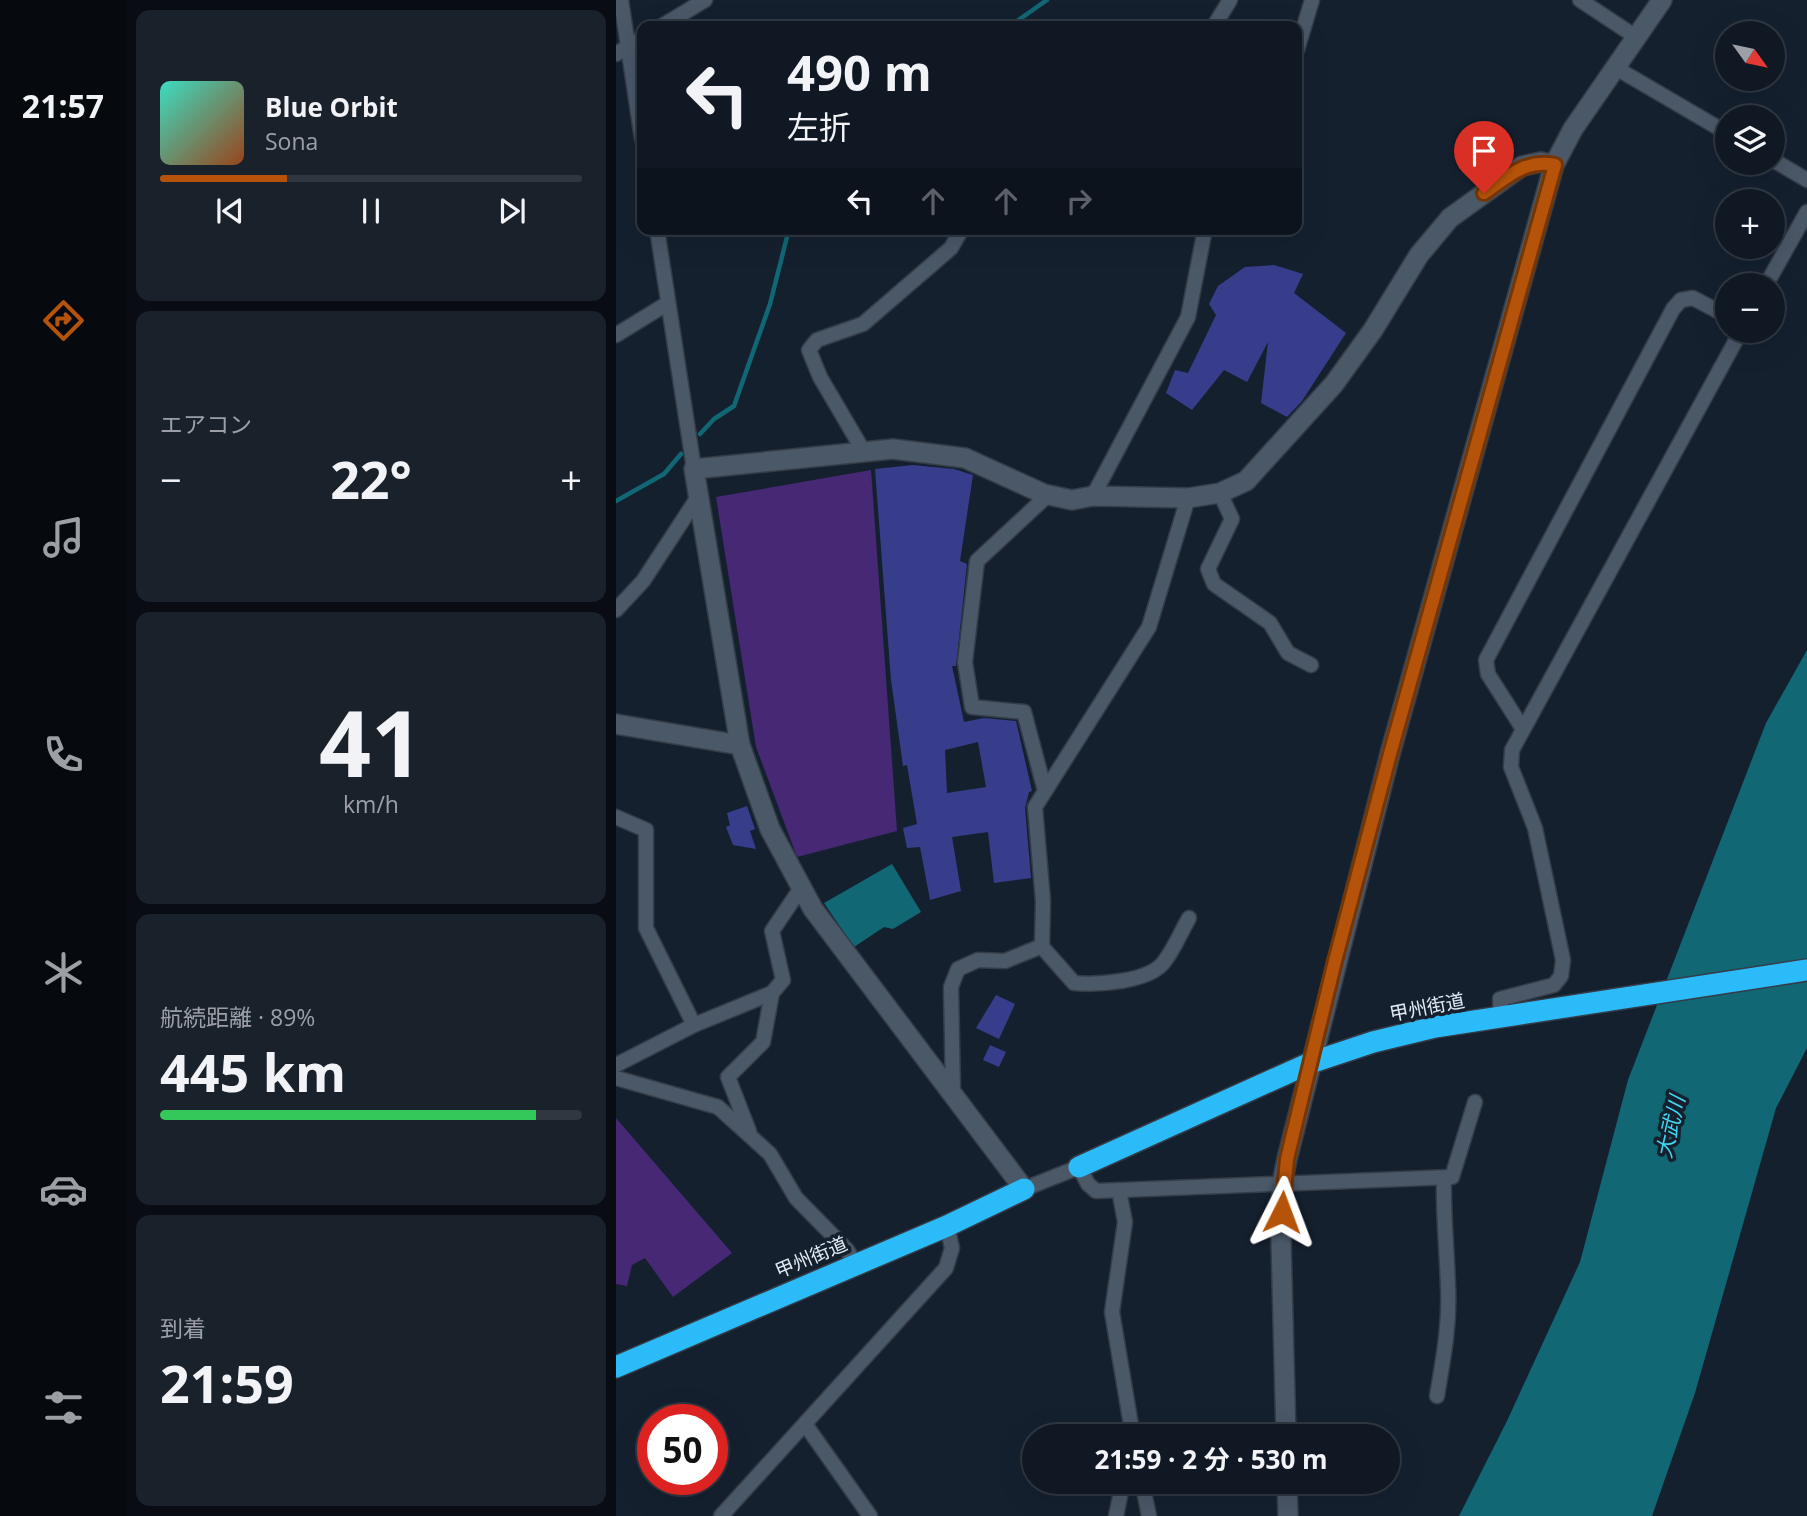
<!DOCTYPE html>
<html lang="ja">
<meta charset="utf-8">
<style>
body{margin:0;font-family:"Open Sans","Noto Sans JP",sans-serif;background:#19212b;color:#f1f3f6;height:100vh;display:flex;flex-direction:column;font-size:26px;white-space:nowrap}
*{box-sizing:border-box;margin:0}
p{font-size:23px;color:#9ca0a6}
.icon{flex:none;width:38px;height:38px;fill:none;stroke:currentColor;stroke-width:2;stroke-linecap:round;stroke-linejoin:round}
.map{position:relative;flex:1;overflow:hidden}
.panel{display:flex;flex-direction:column;gap:10px;padding:10px;background:#090d13;width:490px}
.panel>*{flex:none}
.banner{position:absolute;left:21px;top:21px;width:665px;height:214px;border-radius:14px;box-shadow:0 7px 28px #0002,0 0 0 2px #303741;background:#101823;color:#f1f3f6;overflow:hidden}
.needle{width:46px;rotate:123deg}
.fabs{position:absolute;left:1099px;top:21px;display:grid;gap:14px}
.fabs a{display:grid;place-items:center;width:70px;height:70px;border-radius:50%;background:#101823;box-shadow:0 7px 28px #0002,0 0 0 2px #303741;font-size:35px}
.speed{position:absolute;left:21px;top:1404px;display:flex;gap:14px;font-size:35px;font-weight:700;text-align:center}
.speed>*{display:grid;place-content:center;width:91px;height:91px;border-radius:50%;background:#101823;box-shadow:0 7px 28px #0002,0 0 0 2px #303741;line-height:1}
.speed .limit{border:10px solid #d22;background:#fff;color:#111}
.pin{position:absolute;display:grid;place-items:center;width:60px;height:60px;color:#fff;margin:-72px -30px;border-radius:50% 50% 50% 0;rotate:-45deg;box-shadow:0 0 7px #0007}
.pin .icon{rotate:45deg}
.me{position:absolute;width:77px;margin:-38px;rotate:3deg;stroke-linejoin:round;filter:drop-shadow(0 0 5px #0008)}
.turn{display:flex;align-items:center;gap:24px;height:147px;padding:0 35px;font-size:32px}
.turn .icon{width:91px;height:91px;stroke-width:2.5}
.turn b{display:block;font-size:49px;line-height:60px}
.lanes{display:flex;align-items:center;height:66px;padding:0 35px;background:#0003;justify-content:center;gap:35px;direction:ltr}
.lanes .off{opacity:.35}
.big{font-size:52px;font-weight:700;line-height:1.1}
.panel .card{flex:1;display:flex;flex-direction:column;justify-content:center;gap:10px;min-width:0;padding:0 24px;border-radius:14px;background:#19212b}
.panel .dial{align-items:center;gap:0}
.dial b{font-size:91px;line-height:1}
.song{display:flex;align-items:center;gap:21px}
.cover{width:84px;height:84px;border-radius:10px;background:linear-gradient(135deg,hsl(170 70% 55%),hsl(20 70% 35%))}
.played{height:7px;border-radius:4px;background:linear-gradient(90deg,#b45309 30%,#303741 30%)}
.keys{display:flex;justify-content:space-around;direction:ltr}
.heat{display:flex;justify-content:space-between;align-items:center;font-size:38px;direction:ltr}
.charge{height:10px;border-radius:5px;background:linear-gradient(90deg,#34c759 89%,#303741 0)}
.trip{position:absolute;left:406px;top:1424px;width:378px;height:70px;border-radius:35px;background:#101823;box-shadow:0 7px 28px #0002,0 0 0 2px #303741;font-weight:700;line-height:70px;text-align:center}
main{display:flex;flex:1;min-height:0}
.dock{display:flex;flex-direction:column;width:126px;justify-content:space-around;align-items:center;background:#060a0e;color:#9ca0a6}
.dock .icon{width:49px;height:49px}
.dock .active{color:#b45309}
.dock b{font-size:32px;color:#f1f3f6}
.map>svg:first-child{display:block}
</style>
<main>
<nav class="dock">
<b>21:57</b>
<svg class="icon active" aria-label="directions" viewBox="0 0 24 24"><path d="M12 3l9 9-9 9-9-9zM9 14v-3h6M13 9l2 2-2 2"/></svg>
<svg class="icon" aria-label="music" viewBox="0 0 24 24"><path d="M9 18V5l10-2v13"/><circle cx="6" cy="18" r="3"/><circle cx="16" cy="16" r="3"/></svg>
<svg class="icon" aria-label="phone" viewBox="0 0 24 24"><path d="M5 4h4l2 5-3 2q2 4 5 5l2-3 5 2v4C11 20 4 13 5 4z"/></svg>
<svg class="icon" aria-label="climate" viewBox="0 0 24 24"><path d="M12 3v18M4 7l16 10M4 17L20 7"/></svg>
<svg class="icon" aria-label="car" viewBox="0 0 24 24"><path d="M5 17H2v-5l4-1 3-4h7l3 4 3 1v5h-3M9 17h6M6 11h13"/><circle cx="7" cy="17" r="2"/><circle cx="17" cy="17" r="2"/></svg>
<svg class="icon" aria-label="filters" viewBox="0 0 24 24"><path d="M4 7h16M4 17h16"/><circle cx="9" cy="7" r="2"/><circle cx="15" cy="17" r="2"/></svg>
</nav>
<section class="panel">
<div class="card">
<div class="song"><i class="cover"></i><div><b>Blue Orbit</b><p>Sona</p></div></div>
<div class="played"></div>
<div class="keys"><svg class="icon" aria-label="previous" viewBox="0 0 24 24"><path d="M18 5L8 12l10 7zM5 5v14"/></svg><svg class="icon" aria-label="pause" viewBox="0 0 24 24"><path d="M8 5v14M16 5v14"/></svg><svg class="icon" aria-label="next" viewBox="0 0 24 24"><path d="M6 5l10 7-10 7zM19 5v14"/></svg></div>
</div>
<div class="card"><p>エアコン</p>
<div class="heat"><a>−</a><b class="big">22°</b><a>+</a></div>
</div>
<div class="card dial"><b>41</b><p>km/h</p></div>
<div class="card"><p>航続距離 · 89%</p><b class="big">445 km</b><div class="charge"></div></div>
<div class="card"><p>到着</p><b class="big">21:59</b></div>
</section>
<div class="map">
<svg width="1191" height="1516" viewBox="0 0 1191 1516">
<rect width="100%" height="100%" fill="#15202f"/>
<!-- green -->
<g fill="#462875">
<path d="M255,470L281,831L181,857L140,747L100,497Z"/>
<path d="M0,1118L116,1253L57,1297L29,1258L16,1265L11,1286L0,1284Z"/>
</g>
<!-- water -->
<g fill="#126775">
<path d="M1191,650V1048L1160,1108L1079,1393L1036,1516H843L891,1421L964,1262L1012,1080L1150,723Z"/>
<path d="M276,864L305,912L277,929L268,927L238,947L208,903Z"/>
</g>
<g fill="none" stroke-linecap="round" stroke-linejoin="round">
<!-- stream -->
<g stroke="#126775" stroke-width="4.5">
<path d="M394,26L431,0"/>
<path d="M84,434L98,419L118,406L154,304L173,229"/>
<path d="M0,501L48,474L65,454"/>
</g>
</g>
<!-- building -->
<g fill="#383d8b" fill-rule="evenodd">
<path d="M658,265L687,274L678,293L730,333L686,401L671,417L645,403L652,342L631,382L608,370L576,410L550,393L559,370L572,373L600,315L593,304L602,286L629,267Z"/>
<path d="M297,465L338,469L357,475L344,561L351,564L340,666H336L348,722L368,718L400,721L416,791L413,792L409,808L415,878L378,883L372,832L336,837L345,891L314,900L304,847L291,848L287,828L301,824L291,765L287,766L275,680L259,469ZM362,742L370,787L331,793L329,750Z"/>
<path d="M131,806L139,829L134,831L140,849L117,845L110,827L114,825L111,813Z"/>
<path d="M380,995L399,1004L383,1039L360,1028Z"/>
<path d="M374,1045L390,1052L383,1067L367,1060Z"/>
</g>
<g fill="none" stroke-linecap="round" stroke-linejoin="round">
<defs>
<g id="street">
<path d="M5,0L26,139"/>
<path d="M964,0L1020,37"/>
<path d="M46,26L89,0"/>
<path d="M598,26L614,0"/>
<path d="M681,50L696,0"/>
<path d="M0,54L26,38"/>
<path d="M1000,68L1111,133"/>
<path d="M1157,160L1191,180"/>
<path d="M41,229L78,469"/>
<path d="M1150,285L1191,212"/>
<path d="M0,335L52,303"/>
<path d="M248,452L204,377L193,350L201,340L247,324L335,248L346,229"/>
<path d="M604,493L616,519L592,569L598,584L654,623L672,653L695,665"/>
<path d="M477,496L572,317L589,229"/>
<path d="M0,610L27,581L82,497"/>
<path d="M907,729L872,674L870,660L1057,309L1065,300L1077,298L1111,316"/>
<path d="M429,791L408,712L356,707L349,662L361,561L432,495"/>
<path d="M0,817L30,830V928L78,1025"/>
<path d="M427,948L458,983C482,985 533,982 548,962C558,949 565,932 573,918"/>
<path d="M885,1017L884,999L938,985L945,976L947,960L919,828L895,767L896,750L1125,331"/>
<path d="M0,1065L78,1025L156,993"/>
<path d="M0,1078L102,1107L154,1154L180,1198L231,1250L239,1263"/>
<path d="M337,1094L335,987L342,969L362,960L389,961L426,946L427,901L419,807L533,627L572,498"/>
<path d="M133,1131L112,1077L147,1042L156,993L167,980L156,931L185,888"/>
<path d="M408,1189L463,1167L472,1184L480,1191L836,1177L859,1102"/>
<path d="M503,1190L509,1222L496,1312L517,1437"/>
<path d="M821,1396C827,1360 834,1324 832,1287C831,1250 827,1215 828,1178"/>
<path d="M189,1424L254,1516"/>
<path d="M526,1482L533,1516"/>
<path d="M105,1516L330,1268L336,1248L331,1226"/>
<path d="M500,1516L507,1482"/>
</g>
<g id="secondary">
<path d="M0,724L124,745"/>
<path d="M408,1189L197,909L154,829L124,745L78,469L277,449L349,458L428,494L456,500L477,496L572,498L604,493L630,481L718,384L757,330L803,255L834,218L906,166L925,162L938,165"/>
<path d="M670,1437L665,1240L666,1184L671,1159L774,754L938,165L957,129L1046,0"/>
<path d="M671,1482L672,1516"/>
</g>
<g id="highway">
<path d="M463,1167L694,1063L757,1042L819,1027L1191,970"/>
<path d="M0,1367L331,1226L408,1189"/>
</g>
</defs>
<!-- street casing -->
<use href="#street" stroke="#343c47" stroke-width="17"/>
<!-- secondary casing -->
<use href="#secondary" stroke="#343c47" stroke-width="22"/>
<!-- highway casing -->
<use href="#highway" stroke="#343c47" stroke-width="24"/>
<!-- street -->
<use href="#street" stroke="#4b5868" stroke-width="14"/>
<!-- secondary -->
<use href="#secondary" stroke="#4b5868" stroke-width="19"/>
<!-- highway -->
<use href="#highway" stroke="#2cbbf9" stroke-width="21"/>
</g>
<g fill="none" stroke-linecap="round" stroke-linejoin="round">
<defs>
<path id="route" d="M666,1212L671,1159L719,961L774,754L939,165C909,159 891,177 868,193"/>
</defs>
<!-- route casing -->
<use href="#route" stroke="#753606" stroke-width="18"/>
<!-- route -->
<use href="#route" stroke="#b45309" stroke-width="12"/>
</g>
<g text-anchor="middle" stroke-width="7" stroke-linejoin="round" paint-order="stroke">
<!-- street labels -->
<g font-size="19" fill="#e3ebf5" stroke="#15202f">
<text transform="translate(811 1007) rotate(-11)" y="7">甲州街道</text>
<text transform="translate(195 1257) rotate(-23)" y="7">甲州街道</text>
</g>
<!-- water labels -->
<g font-size="21" font-style="italic" fill="#40d7f1" stroke="#15202f">
<text transform="translate(1055 1127) rotate(-77)" y="7">大武川</text>
</g>
</g>
</svg>
<div class="fabs">
<a><svg class="needle" viewBox="-14 -14 28 28"><path d="M0-13l5 13h-10z" fill="#e53935"/><path d="M0 13l5-13h-10z" fill="#9ca0a6"/></svg></a>
<a><svg class="icon" aria-label="layers" viewBox="0 0 24 24"><path d="M12 4l9 5-9 5-9-5zM3 14l9 5 9-5"/></svg></a>
<a>+</a>
<a>−</a>
</div>
<div class="speed"><div class="limit">50</div></div>
<div class="pin" style="left:868px;top:193px;background:#d93025"><svg class="icon" aria-label="arrive" viewBox="0 0 24 24"><path d="M6 21V4h12l-3 4 3 4H6"/></svg></div>
<svg class="me" style="left:666px;top:1212px" viewBox="-20 -20 40 40"><path d="M0-17L14 15 0 8-14 15z" fill="#b45309" stroke="#fff" stroke-width="4"/></svg>
<div class="trip">21:59 · 2 分 · 530 m</div>
<div class="banner">
<div class="turn"><svg class="icon" aria-label="left" viewBox="0 0 24 24"><path d="M17 20v-9H6M10 6l-5 5 5 5"/></svg><div><b>490 m</b>左折</div></div>
<div class="lanes"><svg class="icon" aria-label="left" viewBox="0 0 24 24"><path d="M17 20v-9H6M10 6l-5 5 5 5"/></svg><svg class="icon off" aria-label="ahead" viewBox="0 0 24 24"><path d="M12 20V5M6 11l6-6 6 6"/></svg><svg class="icon off" aria-label="ahead" viewBox="0 0 24 24"><path d="M12 20V5M6 11l6-6 6 6"/></svg><svg class="icon off" aria-label="right" viewBox="0 0 24 24"><path d="M7 20v-9h11M14 6l5 5-5 5"/></svg></div>
</div>
</div>
</main>
